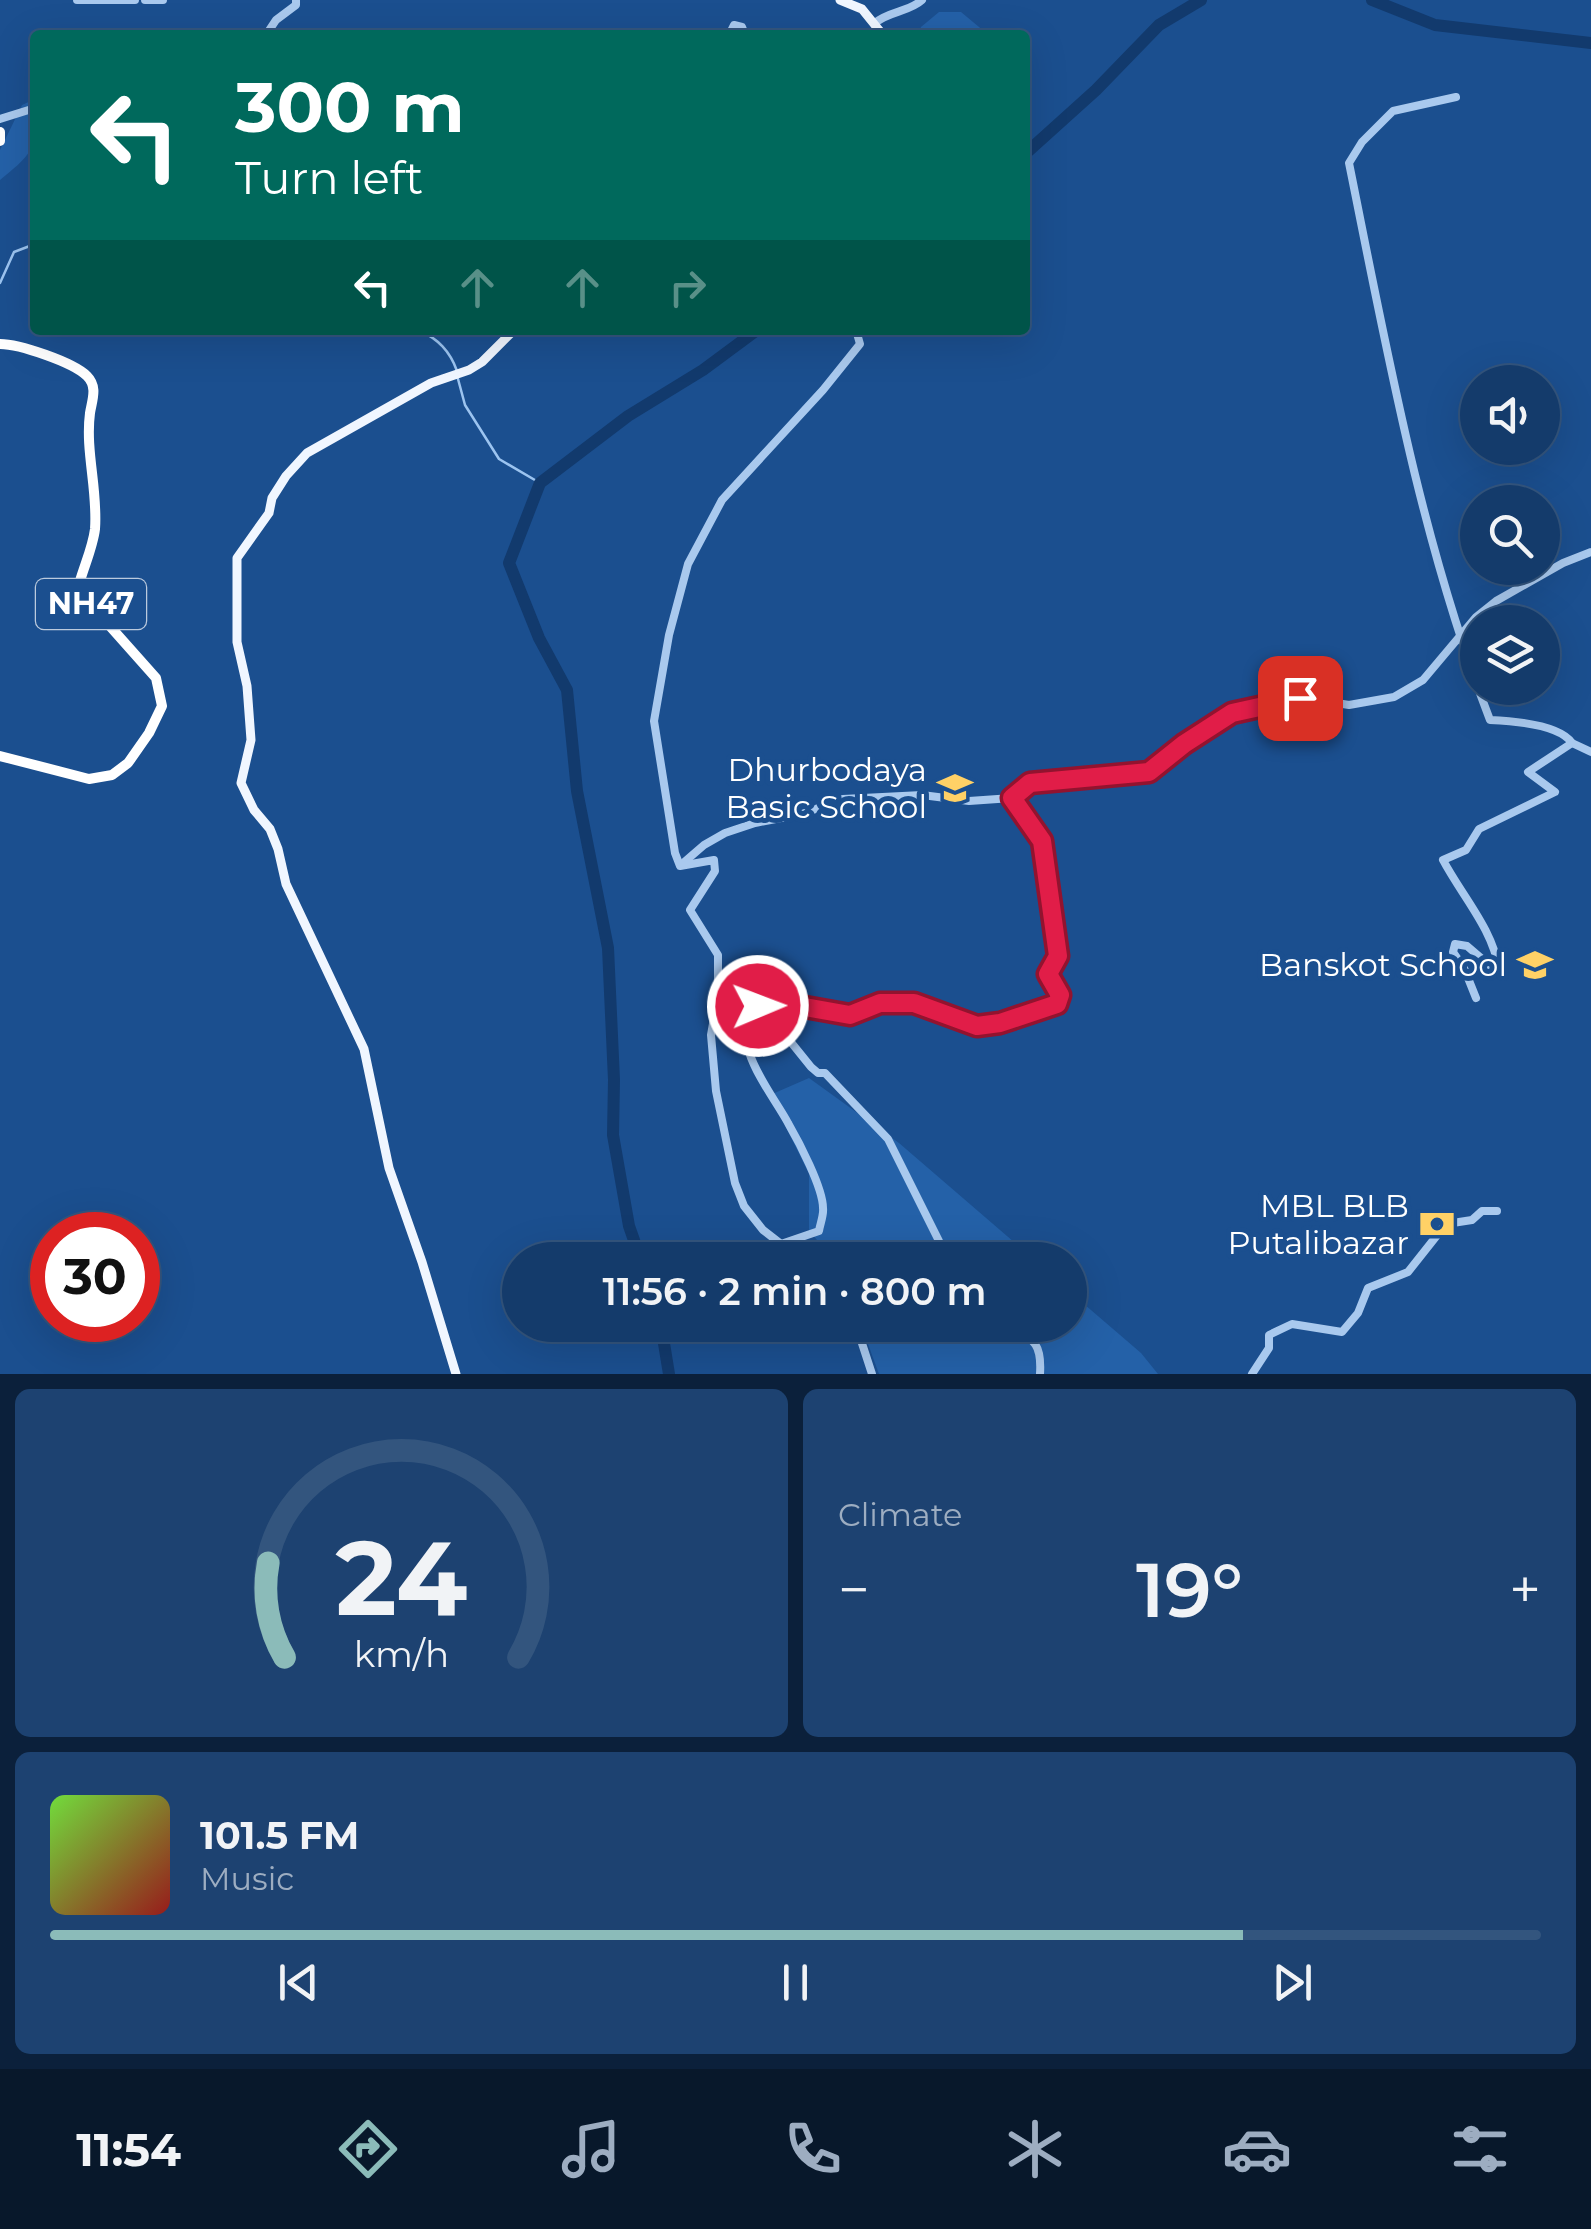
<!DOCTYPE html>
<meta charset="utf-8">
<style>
body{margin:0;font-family:Montserrat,sans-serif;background:#1d4271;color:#f1f3f6;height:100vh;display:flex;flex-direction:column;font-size:38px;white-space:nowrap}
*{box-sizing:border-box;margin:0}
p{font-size:32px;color:#9dadc1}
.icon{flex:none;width:55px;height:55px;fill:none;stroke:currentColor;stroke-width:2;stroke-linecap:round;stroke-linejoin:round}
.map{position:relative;height:1374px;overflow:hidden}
.side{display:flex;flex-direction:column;gap:15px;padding:15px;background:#0b203b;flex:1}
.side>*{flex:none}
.guide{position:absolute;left:30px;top:30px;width:1000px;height:305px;border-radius:10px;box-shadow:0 10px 40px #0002,0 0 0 2px #33557e;background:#00695c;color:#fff;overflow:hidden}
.fabs{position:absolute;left:1460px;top:365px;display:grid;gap:20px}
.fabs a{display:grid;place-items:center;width:100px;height:100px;border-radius:50%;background:#143b6b;box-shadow:0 10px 40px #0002,0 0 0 2px #33557e;font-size:50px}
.speed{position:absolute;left:30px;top:1212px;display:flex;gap:20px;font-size:50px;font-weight:700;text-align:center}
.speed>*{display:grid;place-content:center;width:130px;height:130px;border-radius:50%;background:#143b6b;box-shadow:0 10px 40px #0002,0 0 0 2px #33557e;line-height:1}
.speed .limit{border:15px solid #d22;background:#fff;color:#111}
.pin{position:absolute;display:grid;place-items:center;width:85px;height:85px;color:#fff;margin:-42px;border-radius:20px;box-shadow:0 5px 15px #0006}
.me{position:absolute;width:110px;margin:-55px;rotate:89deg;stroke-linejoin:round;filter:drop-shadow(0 0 8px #0008)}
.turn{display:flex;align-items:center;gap:35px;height:210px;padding:0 40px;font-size:45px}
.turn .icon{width:130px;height:130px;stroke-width:2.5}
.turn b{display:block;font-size:70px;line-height:85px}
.lanes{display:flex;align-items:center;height:95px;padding:0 40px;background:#0003;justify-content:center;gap:50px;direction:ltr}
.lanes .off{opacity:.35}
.big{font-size:75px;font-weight:600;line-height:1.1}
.side .widget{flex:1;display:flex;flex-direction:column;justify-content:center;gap:15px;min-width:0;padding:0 35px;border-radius:15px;background:#1d4271}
.side .dial{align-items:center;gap:0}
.dial svg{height:260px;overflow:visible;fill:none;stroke:#33557e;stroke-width:7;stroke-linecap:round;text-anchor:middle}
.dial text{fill:#f1f3f6;stroke:none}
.song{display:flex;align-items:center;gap:30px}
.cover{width:120px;height:120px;border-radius:15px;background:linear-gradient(135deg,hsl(100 70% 55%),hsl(0 70% 35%))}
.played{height:10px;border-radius:5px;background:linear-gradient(90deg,#8bbbb9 80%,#33557e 80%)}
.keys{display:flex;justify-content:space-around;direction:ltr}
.heat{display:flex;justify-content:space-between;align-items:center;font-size:55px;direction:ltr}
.side .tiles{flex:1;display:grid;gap:15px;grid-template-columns:1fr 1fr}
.widget:last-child{grid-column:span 2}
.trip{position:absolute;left:502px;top:1242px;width:585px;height:100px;border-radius:50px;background:#143b6b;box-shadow:0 10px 40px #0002,0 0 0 2px #33557e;font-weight:600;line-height:100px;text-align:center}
.tab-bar{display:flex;height:160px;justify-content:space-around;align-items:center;background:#08182b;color:#9dadc1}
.tab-bar .icon{width:70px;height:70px}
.tab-bar .on{color:#8bbbb9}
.tab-bar b{font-size:45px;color:#f1f3f6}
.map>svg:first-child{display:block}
</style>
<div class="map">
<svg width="1591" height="1374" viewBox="0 0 1591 1374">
<rect width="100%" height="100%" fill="#1b4f8f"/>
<!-- green -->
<g fill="#2461a8">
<path d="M939,12H961L985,32L918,35L921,27Z"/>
<path d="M35,99C35,147 39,149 0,180V150L22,105Z"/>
<path d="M809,1078L899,1143L1035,1260H833L809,1230V1174L770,1095Z"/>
<path d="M1070,1292L1141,1353L1158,1374H879L861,1325H1070Z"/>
</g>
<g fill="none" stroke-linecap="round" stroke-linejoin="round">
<!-- stream -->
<g stroke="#9cc4f0" stroke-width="2.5">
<path d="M0,283L14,252L35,244"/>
<path d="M419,330C438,339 450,351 457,371"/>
<path d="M458,379L465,405L499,459L540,483"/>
</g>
<!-- river -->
<g stroke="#123a6d" stroke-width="12">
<path d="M1372,0L1435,25L1591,43"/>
<path d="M1025,154L1096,90L1159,25L1201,0"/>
<path d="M641,1260L629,1226L613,1135L614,1080L608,948L577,791L567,690L539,638L509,563L540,483L628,416L703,370L757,330"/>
<path d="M661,1325L669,1374"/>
</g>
<!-- minor -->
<g stroke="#a9c9ee" stroke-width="8">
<path d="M77,0H135"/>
<path d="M145,0H163"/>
<path d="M875,23C889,11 909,12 922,0"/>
<path d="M266,35L276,20L296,5V0"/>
<path d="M690,35H699"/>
<path d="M729,35L734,25L742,27L745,35"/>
<path d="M1456,97L1393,111L1362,142L1349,163C1387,351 1421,541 1490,720C1512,721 1559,724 1572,743L1528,772L1555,792L1479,829L1466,850L1443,860C1462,896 1493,929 1499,970H1495L1467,946L1455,944L1453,952L1464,968L1476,998"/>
<path d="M0,119L35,108"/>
<path d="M1572,743L1591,752"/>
<path d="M682,864L704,845L725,833L755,823L802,814L843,799L922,795L969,801L1012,798L1031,783L1149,772L1184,744L1232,713L1254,705L1300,697L1349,705L1394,697L1423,680L1476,617L1496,601L1563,563L1591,552"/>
<path d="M762,1008L772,995L805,1007L850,1015L880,1003H914L977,1025L999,1023L1057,1004L1060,995L1048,974L1058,956L1042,841L1012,798"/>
<path d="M781,1244L819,1231C820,1224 824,1215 823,1208C823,1188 799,1142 788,1123C773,1094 723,1037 758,1006L765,1010L811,1067L818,1073H825L888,1139L939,1241L941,1260"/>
<path d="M816,1260L781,1244L763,1230L744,1206L735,1183L716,1091L711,1035L718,995V955L690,910L715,871L714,860L680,866L675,853L654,721L669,635L688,564L722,500L823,390L860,344L856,330"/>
<path d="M856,1325L872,1374"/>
<path d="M1009,1325C1034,1340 1042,1343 1040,1374"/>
<path d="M1252,1374L1269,1348V1335L1292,1324L1342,1332L1358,1313L1368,1288L1408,1272L1446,1224L1472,1220L1482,1211H1497"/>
</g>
<!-- major -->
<g stroke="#f0f6ff" stroke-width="9">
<path d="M840,0L862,9L883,35"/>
<path d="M456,1374L422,1262L389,1168L364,1049L286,884L278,849L270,829L254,810L241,783L251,740L247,686L237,642V558L269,513L272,498L286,476L307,453L431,383L469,370L482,362L514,330"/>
</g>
<!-- highway -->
<g stroke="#fff" stroke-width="10">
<path d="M0,132V141"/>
<path d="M0,344C19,344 73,362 87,376C98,387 92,400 90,413C85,451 98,490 95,529C93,546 85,564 80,581L92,606L156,678L162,706L149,733L128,763L112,775L89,779L0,756"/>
</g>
</g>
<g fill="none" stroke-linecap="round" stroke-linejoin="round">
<defs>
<path id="route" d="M758,1006L762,1008L772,995L805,1007L850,1015L880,1003H914L977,1026L1000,1023L1057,1004L1060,995L1048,974L1058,956L1042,841L1012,798L1030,783L1149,772L1184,744L1232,713L1300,698"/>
</defs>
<!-- route casing -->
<use href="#route" stroke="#92132f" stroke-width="25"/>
<!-- route -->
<use href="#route" stroke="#e11d48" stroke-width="18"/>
</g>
<!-- icons -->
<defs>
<symbol id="school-bare" viewBox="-9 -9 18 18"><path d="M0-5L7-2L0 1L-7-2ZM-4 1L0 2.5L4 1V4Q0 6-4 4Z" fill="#ffd166" stroke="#1b4f8f" stroke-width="2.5" paint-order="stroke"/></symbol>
<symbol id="bank-bare" viewBox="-9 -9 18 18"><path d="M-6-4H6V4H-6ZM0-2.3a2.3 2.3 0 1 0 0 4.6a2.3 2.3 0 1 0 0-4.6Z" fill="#ffd166" stroke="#1b4f8f" stroke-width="2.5" paint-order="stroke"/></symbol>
</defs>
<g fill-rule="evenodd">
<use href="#school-bare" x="930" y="763" width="50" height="50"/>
<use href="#school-bare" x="1510" y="940" width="50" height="50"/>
<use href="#bank-bare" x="1412" y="1199" width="50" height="50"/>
</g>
<g text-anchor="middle" stroke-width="10" stroke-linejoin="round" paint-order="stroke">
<!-- shield labels -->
<rect fill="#1b4f8f" stroke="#bbcadd" stroke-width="2.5" x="36" y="579" width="110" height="50" rx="8"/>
<g font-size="30" font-weight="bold" fill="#fff">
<text x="91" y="614">NH47</text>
</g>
<!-- poi labels -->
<g font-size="32" fill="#fff" stroke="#1b4f8f" text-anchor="end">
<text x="927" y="781">Dhurbodaya<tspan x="927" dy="37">Basic School</tspan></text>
<text x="1507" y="976">Banskot School</text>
<text x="1409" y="1217">MBL BLB<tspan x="1409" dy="37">Putalibazar</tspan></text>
</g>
</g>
</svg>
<div class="fabs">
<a><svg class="icon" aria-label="sound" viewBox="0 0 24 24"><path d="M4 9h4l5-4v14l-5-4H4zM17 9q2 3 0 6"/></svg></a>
<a><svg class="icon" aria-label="search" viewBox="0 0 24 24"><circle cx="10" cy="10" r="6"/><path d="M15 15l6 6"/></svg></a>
<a><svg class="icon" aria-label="layers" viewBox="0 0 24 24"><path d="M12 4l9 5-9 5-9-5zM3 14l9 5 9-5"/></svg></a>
</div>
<div class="speed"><div class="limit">30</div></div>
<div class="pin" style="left:1300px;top:698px;background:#d93025"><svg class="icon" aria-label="arrive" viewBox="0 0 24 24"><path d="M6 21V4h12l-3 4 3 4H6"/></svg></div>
<svg class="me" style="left:758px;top:1006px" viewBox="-20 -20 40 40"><circle r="17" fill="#e11d48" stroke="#fff" stroke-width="3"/><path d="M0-11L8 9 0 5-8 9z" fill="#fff"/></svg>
<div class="trip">11:56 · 2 min · 800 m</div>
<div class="guide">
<div class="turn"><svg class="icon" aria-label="left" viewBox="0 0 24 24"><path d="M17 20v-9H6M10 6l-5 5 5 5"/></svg><div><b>300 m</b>Turn left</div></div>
<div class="lanes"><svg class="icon" aria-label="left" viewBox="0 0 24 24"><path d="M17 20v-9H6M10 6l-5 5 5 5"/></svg><svg class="icon off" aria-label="ahead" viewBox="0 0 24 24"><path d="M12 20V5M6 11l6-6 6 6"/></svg><svg class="icon off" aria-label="ahead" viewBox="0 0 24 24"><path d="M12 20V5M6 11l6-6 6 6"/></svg><svg class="icon off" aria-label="right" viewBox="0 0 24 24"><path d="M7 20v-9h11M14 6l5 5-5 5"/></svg></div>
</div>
</div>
<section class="side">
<div class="tiles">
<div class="widget dial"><svg viewBox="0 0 100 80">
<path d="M14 69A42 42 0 1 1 86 69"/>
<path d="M14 69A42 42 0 0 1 9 40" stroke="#8bbbb9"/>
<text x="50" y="56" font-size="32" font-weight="700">24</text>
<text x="50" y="72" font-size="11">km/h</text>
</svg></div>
<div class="widget"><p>Climate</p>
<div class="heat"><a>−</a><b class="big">19°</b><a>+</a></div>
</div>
<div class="widget">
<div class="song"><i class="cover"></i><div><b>101.5 FM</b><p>Music</p></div></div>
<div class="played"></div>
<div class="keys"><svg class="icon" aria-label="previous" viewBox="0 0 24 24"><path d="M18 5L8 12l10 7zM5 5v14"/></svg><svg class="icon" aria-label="pause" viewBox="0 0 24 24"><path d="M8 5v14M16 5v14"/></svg><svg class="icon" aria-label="next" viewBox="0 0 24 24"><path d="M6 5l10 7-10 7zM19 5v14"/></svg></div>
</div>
</div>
</section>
<nav class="tab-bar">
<b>11:54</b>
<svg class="icon on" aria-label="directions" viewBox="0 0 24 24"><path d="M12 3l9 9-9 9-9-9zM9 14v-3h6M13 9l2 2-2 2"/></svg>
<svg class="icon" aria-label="music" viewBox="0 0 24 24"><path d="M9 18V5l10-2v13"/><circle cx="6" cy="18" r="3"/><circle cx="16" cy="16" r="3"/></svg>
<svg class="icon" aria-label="phone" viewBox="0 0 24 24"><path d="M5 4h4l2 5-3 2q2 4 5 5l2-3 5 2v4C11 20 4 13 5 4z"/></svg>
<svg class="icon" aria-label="climate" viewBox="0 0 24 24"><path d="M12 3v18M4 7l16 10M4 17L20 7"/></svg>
<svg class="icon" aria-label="car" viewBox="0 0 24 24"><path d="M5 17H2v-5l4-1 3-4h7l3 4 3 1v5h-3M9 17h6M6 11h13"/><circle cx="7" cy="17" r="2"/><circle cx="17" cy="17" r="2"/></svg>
<svg class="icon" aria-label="filters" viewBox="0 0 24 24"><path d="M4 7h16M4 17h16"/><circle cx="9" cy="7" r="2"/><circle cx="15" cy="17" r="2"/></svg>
</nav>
